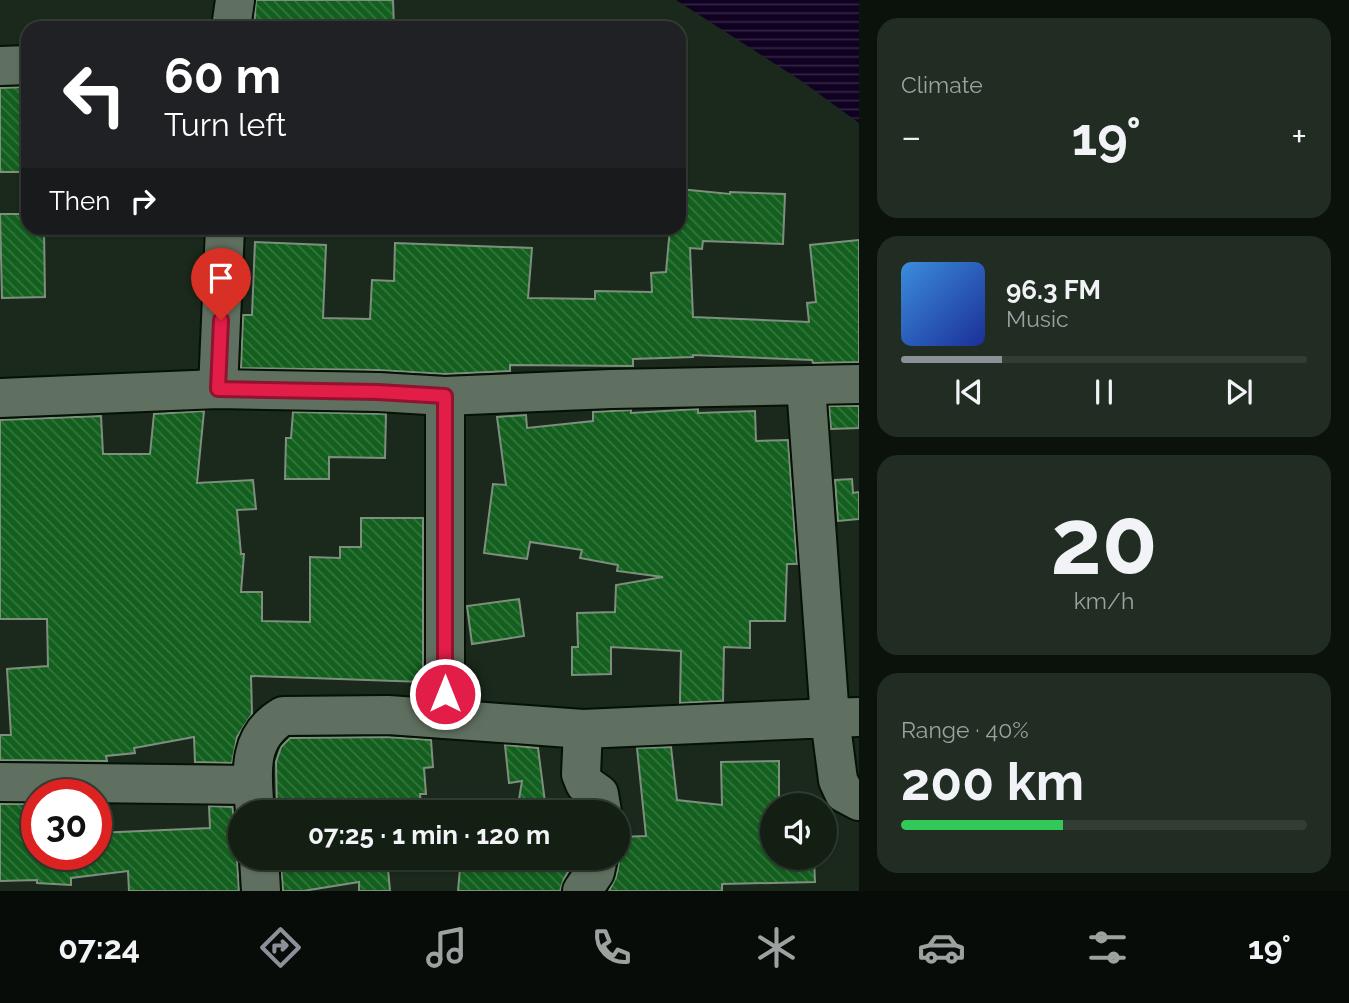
<!DOCTYPE html>
<meta charset="utf-8">
<style>
body{margin:0;font-family:Raleway,sans-serif;background:#212c22;color:#f1f3f6;height:100vh;display:flex;flex-direction:column;font-size:26px;white-space:nowrap}
*{box-sizing:border-box;margin:0}
p{font-size:23px;color:#9da2a0}
.icon{flex:none;width:38px;height:38px;fill:none;stroke:currentColor;stroke-width:2;stroke-linecap:round;stroke-linejoin:round}
.map{position:relative;flex:1;overflow:hidden}
.panel{display:flex;flex-direction:column;gap:18px;padding:18px;background:#0b110b;width:490px}
.panel>*{flex:none}
.guide{position:absolute;left:21px;top:21px;width:665px;height:214px;border-radius:21px;box-shadow:0 2px 5px #0004,0 0 0 2px #333d34;background:#202124;color:#fff;overflow:hidden}
.fabs{position:absolute;left:760px;top:793px;display:grid;gap:14px}
.fabs a{display:grid;place-items:center;width:77px;height:77px;border-radius:50%;background:#141f14;box-shadow:0 2px 5px #0004,0 0 0 2px #333d34;font-size:35px}
.speed{position:absolute;left:21px;top:779px;display:flex;gap:14px;font-size:35px;font-weight:700;text-align:center}
.speed>*{display:grid;place-content:center;width:91px;height:91px;border-radius:50%;background:#141f14;box-shadow:0 2px 5px #0004,0 0 0 2px #333d34;line-height:1}
.speed .limit{border:10px solid #d22;background:#fff;color:#111}
.pin{position:absolute;display:grid;place-items:center;width:60px;height:60px;color:#fff;margin:-72px -30px;border-radius:50% 50% 50% 0;rotate:-45deg;box-shadow:0 0 7px #0007}
.pin .icon{rotate:45deg}
.me{position:absolute;width:77px;margin:-38px;rotate:0deg;stroke-linejoin:round;filter:drop-shadow(0 0 5px #0008)}
.turn{display:flex;align-items:center;gap:24px;height:147px;padding:0 28px;font-size:32px}
.turn .icon{width:91px;height:91px;stroke-width:2.5}
.turn b{display:block;font-size:49px;line-height:60px}
.then{display:flex;align-items:center;height:66px;padding:0 28px;background:#0003;gap:14px;font-size:26px}
.big{font-size:52px;font-weight:700;line-height:1.1}
.panel .widget{flex:1;display:flex;flex-direction:column;justify-content:center;gap:10px;min-width:0;padding:0 24px;border-radius:21px;background:#212c22}
.panel .dial{align-items:center;gap:0}
.dial b{font-size:91px;line-height:1}
.song{display:flex;align-items:center;gap:21px}
.cover{width:84px;height:84px;border-radius:10px;background:linear-gradient(135deg,hsl(210 70% 55%),hsl(230 70% 35%))}
.played{height:7px;border-radius:4px;background:linear-gradient(90deg,#8c9099 25%,#333d34 25%)}
.keys{display:flex;justify-content:space-around;direction:ltr}
.heat{display:flex;justify-content:space-between;align-items:center;font-size:38px;direction:ltr}
.charge{height:10px;border-radius:5px;background:linear-gradient(90deg,#34c759 40%,#333d34 0)}
.trip{position:absolute;left:228px;top:800px;width:402px;height:70px;border-radius:35px;background:#141f14;box-shadow:0 2px 5px #0004,0 0 0 2px #333d34;font-weight:700;line-height:70px;text-align:center}
.tab-bar{display:flex;height:112px;justify-content:space-around;align-items:center;background:#080c08;color:#9da2a0}
.tab-bar .icon{width:49px;height:49px}
.tab-bar .selected{color:#8c9099}
.tab-bar b{font-size:32px;color:#f1f3f6}
main{display:flex;flex:1;min-height:0}
.map>svg:first-child{display:block}
</style>
<main>
<div class="map">
<svg width="859" height="891" viewBox="0 0 859 891">
<defs>
<pattern id="water-rules" width="6" height="5" patternUnits="userSpaceOnUse" patternTransform="scale(1.75)"><rect width="6" height="5" fill="#100021"/><path d="M0 2.5h6" fill="none" stroke="#322541"/></pattern>
<pattern id="building-back-hatch" width="6" height="6" patternUnits="userSpaceOnUse" patternTransform="scale(1.75)"><rect width="6" height="6" fill="#125f1e"/><path d="M-1 5l2 2M0 0l6 6M5-1l2 2" fill="none" stroke="#34763e"/></pattern>
</defs>
<rect width="100%" height="100%" fill="#1a291b"/>
<!-- water -->
<path fill="url(#water-rules)" d="M676,0H859V123L800,80Z"/>
<!-- building -->
<g fill="url(#building-back-hatch)" stroke="#7e8f7e" stroke-width="2">
<path d="M256,0H393L394,28H353L352,25L254,28Z"/>
<path d="M24,87L22,172H0V88Z"/>
<path d="M679,189L730,194V192L785,194L783,244L703,241L702,249L690,248L693,317L809,322L807,303L816,302L810,245L859,240V362L813,363L812,360L693,355V357L633,359V366L510,365V371L445,374L378,370L241,368L243,315H252L255,242L326,245L323,318L370,319L372,280L394,281L395,243L532,248L528,298L595,299V291L652,292L651,273L666,272L670,228H679Z"/>
<path d="M0,214H28V228H44L45,297L2,298Z"/>
<path d="M829,406H859V428L831,429Z"/>
<path d="M698,409V413L755,411L756,441L788,440L797,564H787L785,621H750V648L724,647L723,701L680,703L681,651L611,647V674L572,675V647H578L577,613L615,612L616,585L663,577L617,571L618,565L580,558L582,550L530,542L527,559L484,553L493,484L506,485L497,417L526,415L527,428L593,421V412L631,410V413Z"/>
<path d="M204,411L197,483L253,480L256,509L237,510L241,554H244L241,592H262V621L310,622V557L340,558V547H361V518H423V682L251,676L252,714L237,737L232,763L195,762L194,737L134,748L135,753L106,756L107,761L0,760V735H11L7,669L48,666L47,619H0V420L101,416L103,454H150L154,414Z"/>
<path d="M293,412L386,414L385,458L329,457V479H285L286,438H291Z"/>
<path d="M852,479L853,493L859,492V519L838,521L835,480Z"/>
<path d="M519,599L524,636L472,644L467,606Z"/>
<path d="M387,737L431,740L433,767L424,768L426,794H420L421,804L408,805L409,812H277L276,762L281,747L290,738Z"/>
<path d="M505,745L538,748L546,810L579,808V812H517L522,781L509,783Z"/>
<path d="M671,747L677,800L722,805L721,762L779,761V805H772V858H814L815,882L722,884V891H609L616,877L619,863L618,837L646,836L637,748Z"/>
<path d="M0,804H33L37,854H96V833L210,828L209,806L233,807V815L240,827L237,859L239,891H129L128,871L71,878V885L37,883V880L0,881Z"/>
<path d="M317,858H387L390,891H359V882L303,891H283L281,864Z"/>
<path d="M461,858H576L564,879L560,891H458Z"/>
</g>
<g fill="none" stroke-linecap="round" stroke-linejoin="round">
<defs>
<g id="minor">
<path d="M231,28L235,0"/>
<path d="M0,66L28,65"/>
<path d="M806,386L830,718L859,717"/>
<path d="M218,389L225,228"/>
<path d="M0,398L218,389L378,392L445,396L611,389L859,384"/>
<path d="M445,719L583,729L830,718L838,780L844,793L859,801"/>
<path d="M583,729L581,774L585,784L599,794L602,812"/>
<path d="M0,782L253,785"/>
<path d="M255,812C252,775 246,738 283,716L388,715L445,719V396"/>
<path d="M259,858L261,891"/>
<path d="M582,891L595,872L598,858"/>
</g>
</defs>
<!-- minor casing -->
<use href="#minor" stroke="#051105" stroke-width="42"/>
<!-- minor -->
<use href="#minor" stroke="#607060" stroke-width="38"/>
</g>
<g fill="none" stroke-linecap="round" stroke-linejoin="round">
<defs>
<path id="route" d="M221,320L218,389L378,392L445,396V694"/>
</defs>
<!-- route casing -->
<use href="#route" stroke="#92132f" stroke-width="18"/>
<!-- route -->
<use href="#route" stroke="#e11d48" stroke-width="12"/>
</g>
</svg>
<div class="fabs">
<a><svg class="icon" aria-label="sound" viewBox="0 0 24 24"><path d="M4 9h4l5-4v14l-5-4H4zM17 9q2 3 0 6"/></svg></a>
</div>
<div class="speed"><div class="limit">30</div></div>
<div class="pin" style="left:221px;top:320px;background:#d93025"><svg class="icon" aria-label="arrive" viewBox="0 0 24 24"><path d="M6 21V4h12l-3 4 3 4H6"/></svg></div>
<svg class="me" style="left:445px;top:694px" viewBox="-20 -20 40 40"><circle r="17" fill="#e11d48" stroke="#fff" stroke-width="3"/><path d="M0-11L8 9 0 5-8 9z" fill="#fff"/></svg>
<div class="trip">07:25 · 1 min · 120 m</div>
<div class="guide">
<div class="turn"><svg class="icon" aria-label="left" viewBox="0 0 24 24"><path d="M17 20v-9H6M10 6l-5 5 5 5"/></svg><div><b>60 m</b>Turn left</div></div>
<div class="then">Then<svg class="icon" aria-label="right" viewBox="0 0 24 24"><path d="M7 20v-9h11M14 6l5 5-5 5"/></svg></div>
</div>
</div>
<section class="panel">
<div class="widget"><p>Climate</p>
<div class="heat"><a>−</a><b class="big">19°</b><a>+</a></div>
</div>
<div class="widget">
<div class="song"><i class="cover"></i><div><b>96.3 FM</b><p>Music</p></div></div>
<div class="played"></div>
<div class="keys"><svg class="icon" aria-label="previous" viewBox="0 0 24 24"><path d="M18 5L8 12l10 7zM5 5v14"/></svg><svg class="icon" aria-label="pause" viewBox="0 0 24 24"><path d="M8 5v14M16 5v14"/></svg><svg class="icon" aria-label="next" viewBox="0 0 24 24"><path d="M6 5l10 7-10 7zM19 5v14"/></svg></div>
</div>
<div class="widget dial"><b>20</b><p>km/h</p></div>
<div class="widget"><p>Range · 40%</p><b class="big">200 km</b><div class="charge"></div></div>
</section>
</main>
<nav class="tab-bar">
<b>07:24</b>
<svg class="icon selected" aria-label="directions" viewBox="0 0 24 24"><path d="M12 3l9 9-9 9-9-9zM9 14v-3h6M13 9l2 2-2 2"/></svg>
<svg class="icon" aria-label="music" viewBox="0 0 24 24"><path d="M9 18V5l10-2v13"/><circle cx="6" cy="18" r="3"/><circle cx="16" cy="16" r="3"/></svg>
<svg class="icon" aria-label="phone" viewBox="0 0 24 24"><path d="M5 4h4l2 5-3 2q2 4 5 5l2-3 5 2v4C11 20 4 13 5 4z"/></svg>
<svg class="icon" aria-label="climate" viewBox="0 0 24 24"><path d="M12 3v18M4 7l16 10M4 17L20 7"/></svg>
<svg class="icon" aria-label="car" viewBox="0 0 24 24"><path d="M5 17H2v-5l4-1 3-4h7l3 4 3 1v5h-3M9 17h6M6 11h13"/><circle cx="7" cy="17" r="2"/><circle cx="17" cy="17" r="2"/></svg>
<svg class="icon" aria-label="filters" viewBox="0 0 24 24"><path d="M4 7h16M4 17h16"/><circle cx="9" cy="7" r="2"/><circle cx="15" cy="17" r="2"/></svg>
<b>19°</b>
</nav>
